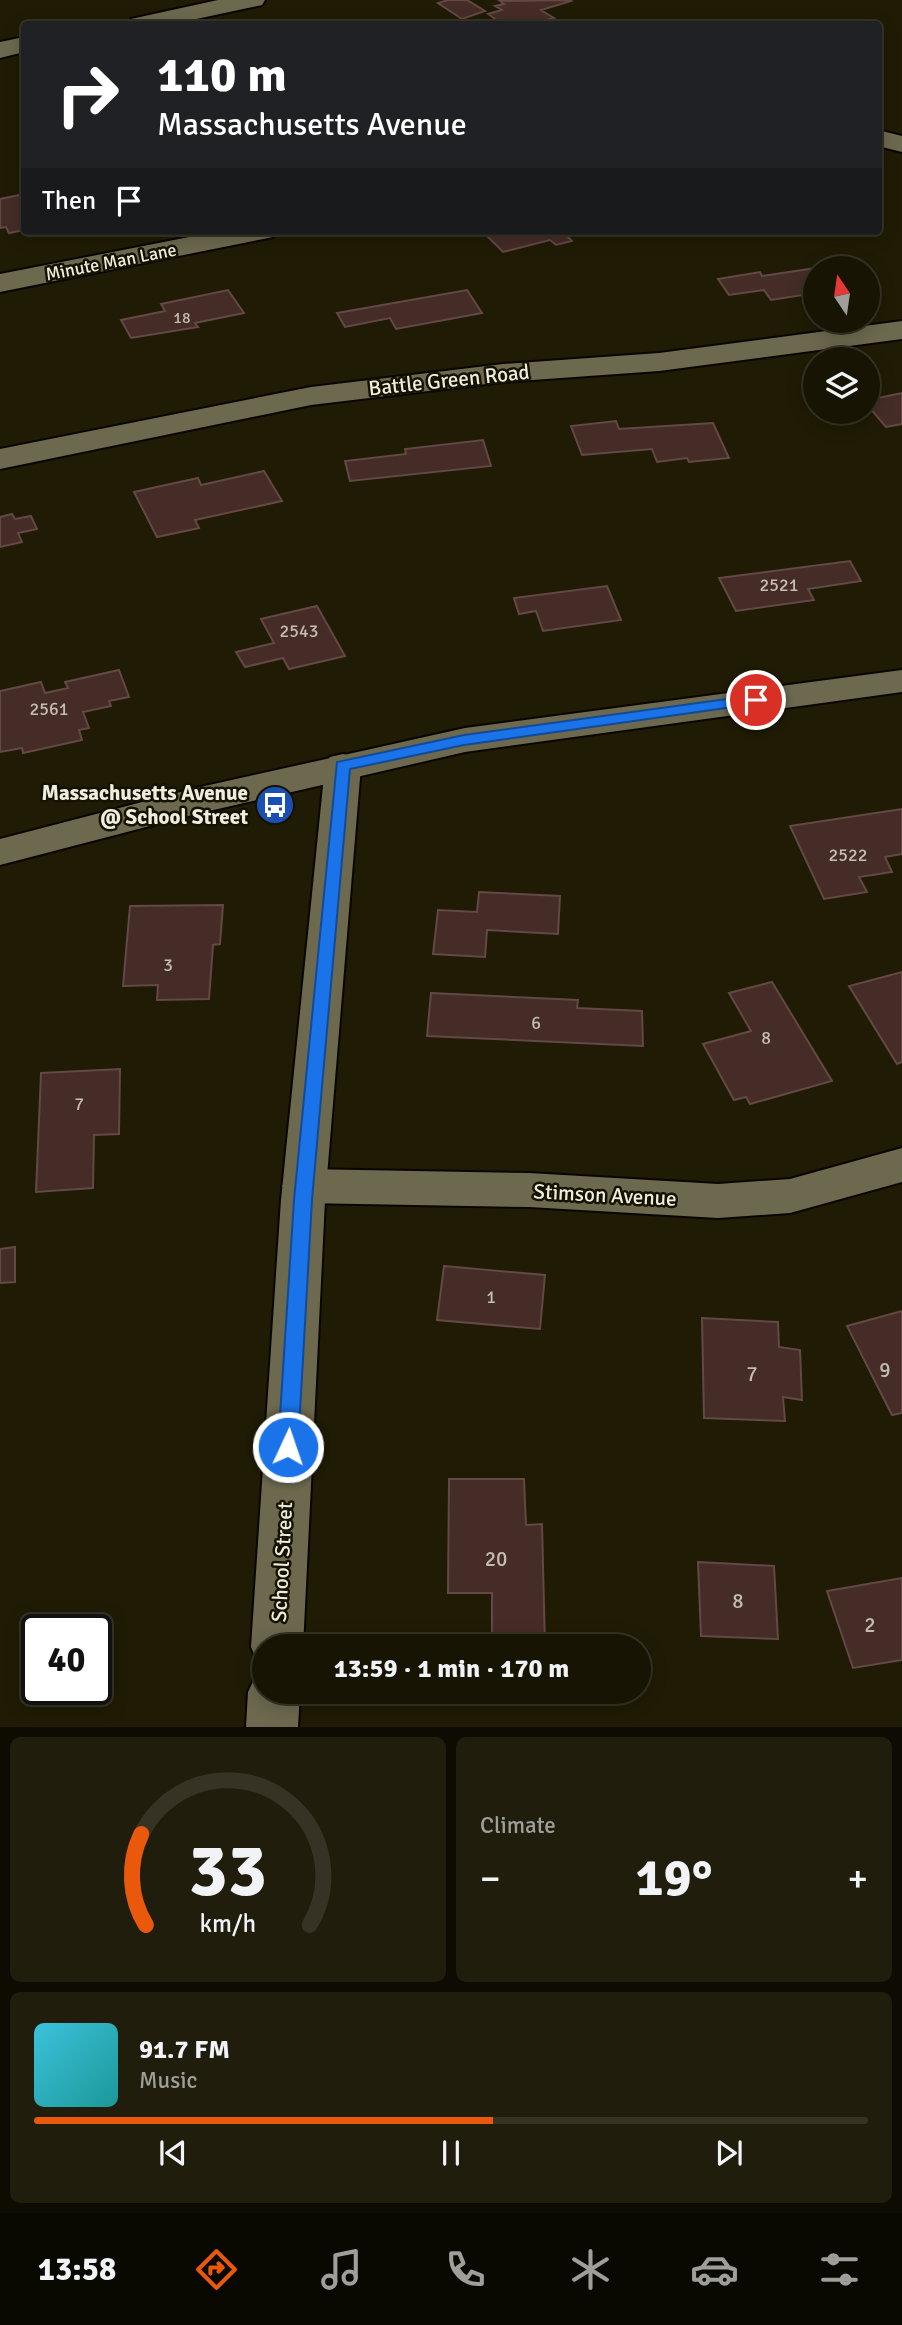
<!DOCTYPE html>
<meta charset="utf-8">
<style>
body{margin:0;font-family:Signika,sans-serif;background:#201d0d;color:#f1f3f6;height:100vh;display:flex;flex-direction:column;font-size:26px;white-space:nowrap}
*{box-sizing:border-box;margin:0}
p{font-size:23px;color:#9e9e9a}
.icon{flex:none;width:38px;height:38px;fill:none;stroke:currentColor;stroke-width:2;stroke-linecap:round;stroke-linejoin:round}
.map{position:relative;height:1727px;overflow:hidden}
.panel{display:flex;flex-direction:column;gap:10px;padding:10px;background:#0d0b02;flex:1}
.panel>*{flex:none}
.hud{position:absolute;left:21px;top:21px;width:861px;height:214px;border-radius:7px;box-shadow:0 4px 18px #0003,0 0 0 2px #363325;background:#202124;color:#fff;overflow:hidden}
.needle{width:46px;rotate:347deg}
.fabs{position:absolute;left:803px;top:256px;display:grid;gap:14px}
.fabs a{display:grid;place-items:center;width:77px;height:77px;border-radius:50%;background:#171403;box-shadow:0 4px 18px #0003,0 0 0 2px #363325;font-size:35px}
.speed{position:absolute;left:21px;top:1614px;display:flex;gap:14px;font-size:35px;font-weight:700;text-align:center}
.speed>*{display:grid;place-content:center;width:91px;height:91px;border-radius:50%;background:#171403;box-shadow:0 4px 18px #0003,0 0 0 2px #363325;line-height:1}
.speed .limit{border:4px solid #111;border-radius:10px;background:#fff;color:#111}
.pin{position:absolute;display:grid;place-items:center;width:60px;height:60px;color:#fff;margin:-30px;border:4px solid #fff;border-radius:50%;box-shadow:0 2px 7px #0007}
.me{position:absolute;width:77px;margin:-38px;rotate:3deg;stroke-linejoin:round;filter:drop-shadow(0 0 5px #0008)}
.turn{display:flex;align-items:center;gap:24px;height:147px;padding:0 21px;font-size:32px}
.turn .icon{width:91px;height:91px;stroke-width:2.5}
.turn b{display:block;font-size:49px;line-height:60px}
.then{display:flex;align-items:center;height:66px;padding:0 21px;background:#0003;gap:14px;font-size:26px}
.big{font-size:52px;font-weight:700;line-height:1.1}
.panel .widget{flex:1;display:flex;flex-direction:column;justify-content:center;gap:10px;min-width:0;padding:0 24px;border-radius:10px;background:#201d0d}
.panel .dial{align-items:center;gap:0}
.dial svg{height:182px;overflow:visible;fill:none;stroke:#363325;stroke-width:7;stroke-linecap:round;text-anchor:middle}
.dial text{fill:#f1f3f6;stroke:none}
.song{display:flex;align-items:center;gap:21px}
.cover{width:84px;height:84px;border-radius:10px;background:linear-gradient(135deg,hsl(190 70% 55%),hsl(180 70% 35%))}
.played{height:7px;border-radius:4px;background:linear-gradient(90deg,#ea580c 55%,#363325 55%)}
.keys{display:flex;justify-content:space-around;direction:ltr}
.heat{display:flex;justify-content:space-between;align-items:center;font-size:38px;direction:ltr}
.panel .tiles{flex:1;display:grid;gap:10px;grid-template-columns:1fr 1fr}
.widget:last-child{grid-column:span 2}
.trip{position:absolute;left:252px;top:1634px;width:399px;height:70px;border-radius:35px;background:#171403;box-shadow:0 4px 18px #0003,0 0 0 2px #363325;font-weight:700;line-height:70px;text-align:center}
.tab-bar{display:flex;height:112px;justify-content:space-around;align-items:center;background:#090801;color:#9e9e9a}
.tab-bar .icon{width:49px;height:49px}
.tab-bar .current{color:#ea580c}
.tab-bar b{font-size:32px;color:#f1f3f6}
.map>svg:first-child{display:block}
</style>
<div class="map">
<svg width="902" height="1727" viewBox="0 0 902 1727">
<rect width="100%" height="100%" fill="#1f1b04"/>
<!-- building -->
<g fill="#452c27" stroke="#634843" stroke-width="2">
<path d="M448,0H467L485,11L462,19L438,3Z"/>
<path d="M568,0L571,1L541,10L554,18L531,24H487L498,21L488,14L502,10L495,6L504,4L500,1Z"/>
<path d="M24,194V230L9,233L6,227L0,228V199Z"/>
<path d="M482,231H585L567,236L572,241L556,245L550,240L503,252Z"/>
<path d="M816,268V293L771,300L764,290L729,295L718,279L760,272L762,276Z"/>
<path d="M228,290L244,313L195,323L198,327L131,338L121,320L165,311L161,304Z"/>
<path d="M467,290L482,313L396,329L390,318L345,327L337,313Z"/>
<path d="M902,393V424L886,427L868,406V400Z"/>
<path d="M616,421L619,429L713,423L729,458L689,462L687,458L657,462L652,449L582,455L571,426Z"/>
<path d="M483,440L491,466L350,481L345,461L406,454L405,449Z"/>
<path d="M264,471L282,501L195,520L199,528L157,537L134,492L198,478L201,485Z"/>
<path d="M12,514L15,519L31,516L37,529L18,533L22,542L0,547V517Z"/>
<path d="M850,561L861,581L808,589L814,600L736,611L719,578Z"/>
<path d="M607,586L621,620L543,631L536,611L519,614L514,598Z"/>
<path d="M317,606L345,656L289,669L283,658L245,667L236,652L274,643L261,619Z"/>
<path d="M119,670L129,697L109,701L111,706L83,712L89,728L79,730L82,740L23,753L22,748L0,752V691L41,682L45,693L68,688L65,682Z"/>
<path d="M902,809V854L885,857L892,872L859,877L867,892L824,899L790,826Z"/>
<path d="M479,892L560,896L558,934L487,930L485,957L433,954L438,910L477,912Z"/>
<path d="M223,905L220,944L213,945L209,999L157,1000L158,985L123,986L130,906Z"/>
<path d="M902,972V1062L897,1064L849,986Z"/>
<path d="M772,982L832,1081L750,1104L746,1097L734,1100L703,1044L751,1031L729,993Z"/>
<path d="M431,993L578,1000L577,1008L642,1011L643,1046L427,1036Z"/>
<path d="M120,1069L119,1134L94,1135L93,1188L36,1192L41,1073Z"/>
<path d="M15,1247V1282L0,1283V1249Z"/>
<path d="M444,1266L545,1275L540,1329L437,1320Z"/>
<path d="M902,1311V1413L892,1415L847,1326Z"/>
<path d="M702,1318L778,1322L779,1347L800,1350L802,1400L783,1397L785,1421L704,1418Z"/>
<path d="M449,1479H524L526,1525L542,1524L545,1647H482V1633H492V1593H448Z"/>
<path d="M698,1562L774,1566L778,1639L701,1636Z"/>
<path d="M902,1578V1660L853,1668L827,1591Z"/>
</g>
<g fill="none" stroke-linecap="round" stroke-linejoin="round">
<defs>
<g id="minor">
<path d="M878,130L902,136V152L878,146Z"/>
<path d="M220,231H277L273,237L263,239L0,292V274Z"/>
<path d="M902,321V339L659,371L503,382L311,405L0,469V449L311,387L503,364L659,353Z"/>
<path d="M902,1148V1182L790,1213L718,1218L529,1207L304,1203L289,1198L282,1186L289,1174L304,1169L529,1173L718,1184L790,1179Z"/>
</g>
<g id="tertiary">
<path d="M218,0H265L262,5L173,24H128L131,19Z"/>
<path d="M24,37V52L0,58V42Z"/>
<path d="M343,754L356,757L361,766L325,1200L303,1647H264V1666L259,1664L251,1647L281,1200L325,766L330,757Z"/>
<path d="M264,1672V1692H300L298,1727H246L248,1692L256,1675Z"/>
</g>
<path id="secondary" d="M902,670V692L465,752L196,814L0,865V839L196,788L465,728Z"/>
</defs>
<!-- minor casing -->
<use href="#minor" stroke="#090600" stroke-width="4"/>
<!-- tertiary casing -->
<use href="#tertiary" stroke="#090600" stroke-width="4"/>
<!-- secondary casing -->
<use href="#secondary" stroke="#090600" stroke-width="4"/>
<!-- minor -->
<use href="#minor" fill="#6d694f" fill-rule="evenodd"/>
<!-- tertiary -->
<use href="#tertiary" fill="#6d694f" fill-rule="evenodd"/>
<!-- secondary -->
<use href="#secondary" fill="#6d694f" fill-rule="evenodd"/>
</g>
<!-- route -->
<path fill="#1a73e8" stroke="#114b97" stroke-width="2" d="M756,695L761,696L763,700L761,703L464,745L350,769L312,1200L298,1447L295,1453L288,1455L281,1453L278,1447L294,1200L337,762L464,735Z"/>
<!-- icons -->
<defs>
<symbol id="bus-disc" viewBox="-11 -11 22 22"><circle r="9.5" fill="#1a4fb4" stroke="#161200"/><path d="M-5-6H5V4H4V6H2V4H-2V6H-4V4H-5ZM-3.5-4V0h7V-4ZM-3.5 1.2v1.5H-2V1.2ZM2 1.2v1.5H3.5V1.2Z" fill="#fff"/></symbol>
</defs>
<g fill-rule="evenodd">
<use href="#bus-disc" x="253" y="783" width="44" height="44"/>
</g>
<g text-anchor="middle" stroke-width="5" stroke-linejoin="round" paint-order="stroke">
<!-- far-number labels -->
<g font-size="16" fill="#c4bdb1">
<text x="182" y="323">18</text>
</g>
<!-- far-street labels -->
<g font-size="18" fill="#efeddf" stroke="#161200">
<text transform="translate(111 262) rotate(-11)" y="6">Minute Man Lane</text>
</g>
<!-- number labels -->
<g font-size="18" fill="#c4bdb1">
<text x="779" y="591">2521</text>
<text x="299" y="637">2543</text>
<text x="49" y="715">2561</text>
<text x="848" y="861">2522</text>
<text x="168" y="971">3</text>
<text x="536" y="1029">6</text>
<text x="766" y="1044">8</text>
<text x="79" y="1110">7</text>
<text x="491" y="1303">1</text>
</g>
<!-- street labels -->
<g font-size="21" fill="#efeddf" stroke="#161200">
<text transform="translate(449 380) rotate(-6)" y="7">Battle Green Road</text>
<text transform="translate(605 1195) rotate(3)" y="7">Stimson Avenue</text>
<text transform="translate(282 1562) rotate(-87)" y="7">School Street</text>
</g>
<!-- poi labels -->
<g font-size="21" font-weight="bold" fill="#efeddf" stroke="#161200" text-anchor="end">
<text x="248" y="800">Massachusetts Avenue<tspan x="248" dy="24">@ School Street</tspan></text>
</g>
<!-- near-number labels -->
<g font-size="21" fill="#c4bdb1">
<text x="885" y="1377">9</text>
<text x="752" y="1381">7</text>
<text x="496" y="1566">20</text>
<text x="738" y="1608">8</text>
<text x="870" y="1632">2</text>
</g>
</g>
</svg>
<div class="fabs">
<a><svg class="needle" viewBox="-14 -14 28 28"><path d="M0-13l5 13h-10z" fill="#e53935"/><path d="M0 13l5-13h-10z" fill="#9e9e9a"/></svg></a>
<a><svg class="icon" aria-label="layers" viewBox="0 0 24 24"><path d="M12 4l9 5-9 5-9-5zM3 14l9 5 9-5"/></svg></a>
</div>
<div class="speed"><div class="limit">40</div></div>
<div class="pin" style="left:756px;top:700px;background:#d93025"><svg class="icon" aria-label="arrive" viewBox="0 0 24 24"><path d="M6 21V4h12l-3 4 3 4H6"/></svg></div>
<svg class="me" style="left:288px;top:1447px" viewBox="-20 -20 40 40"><circle r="17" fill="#1a73e8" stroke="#fff" stroke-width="3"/><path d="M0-11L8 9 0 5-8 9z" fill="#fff"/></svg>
<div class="trip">13:59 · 1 min · 170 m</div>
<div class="hud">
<div class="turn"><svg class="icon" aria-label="right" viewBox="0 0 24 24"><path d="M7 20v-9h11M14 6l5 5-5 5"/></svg><div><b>110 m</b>Massachusetts Avenue</div></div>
<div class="then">Then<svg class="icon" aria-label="arrive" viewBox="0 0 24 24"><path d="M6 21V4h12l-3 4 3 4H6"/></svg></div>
</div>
</div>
<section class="panel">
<div class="tiles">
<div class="widget dial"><svg viewBox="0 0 100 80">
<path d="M14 69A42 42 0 1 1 86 69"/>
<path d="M14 69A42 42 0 0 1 12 29" stroke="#ea580c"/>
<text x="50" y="56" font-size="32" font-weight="700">33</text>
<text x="50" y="72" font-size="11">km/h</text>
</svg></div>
<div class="widget"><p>Climate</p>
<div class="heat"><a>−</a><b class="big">19°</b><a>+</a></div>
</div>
<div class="widget">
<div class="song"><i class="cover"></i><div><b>91.7 FM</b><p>Music</p></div></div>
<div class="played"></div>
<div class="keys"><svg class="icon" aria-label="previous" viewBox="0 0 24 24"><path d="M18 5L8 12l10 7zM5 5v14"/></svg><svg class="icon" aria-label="pause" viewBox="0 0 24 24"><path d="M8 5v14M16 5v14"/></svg><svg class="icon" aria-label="next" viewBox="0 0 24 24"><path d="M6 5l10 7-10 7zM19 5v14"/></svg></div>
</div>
</div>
</section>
<nav class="tab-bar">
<b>13:58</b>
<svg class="icon current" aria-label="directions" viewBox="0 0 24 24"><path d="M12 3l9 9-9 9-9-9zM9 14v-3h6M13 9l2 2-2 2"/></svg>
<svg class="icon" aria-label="music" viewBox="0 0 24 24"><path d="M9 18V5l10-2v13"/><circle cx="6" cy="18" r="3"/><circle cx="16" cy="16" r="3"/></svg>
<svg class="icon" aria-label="phone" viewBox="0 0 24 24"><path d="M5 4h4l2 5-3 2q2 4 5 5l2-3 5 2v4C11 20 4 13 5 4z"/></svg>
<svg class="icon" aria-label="climate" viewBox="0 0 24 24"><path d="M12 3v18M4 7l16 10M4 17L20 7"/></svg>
<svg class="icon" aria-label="car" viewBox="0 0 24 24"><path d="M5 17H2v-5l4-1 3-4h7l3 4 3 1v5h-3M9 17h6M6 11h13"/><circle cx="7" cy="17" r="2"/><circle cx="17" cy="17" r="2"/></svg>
<svg class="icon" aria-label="filters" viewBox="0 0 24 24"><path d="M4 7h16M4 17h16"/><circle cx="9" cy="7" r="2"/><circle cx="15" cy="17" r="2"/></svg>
</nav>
